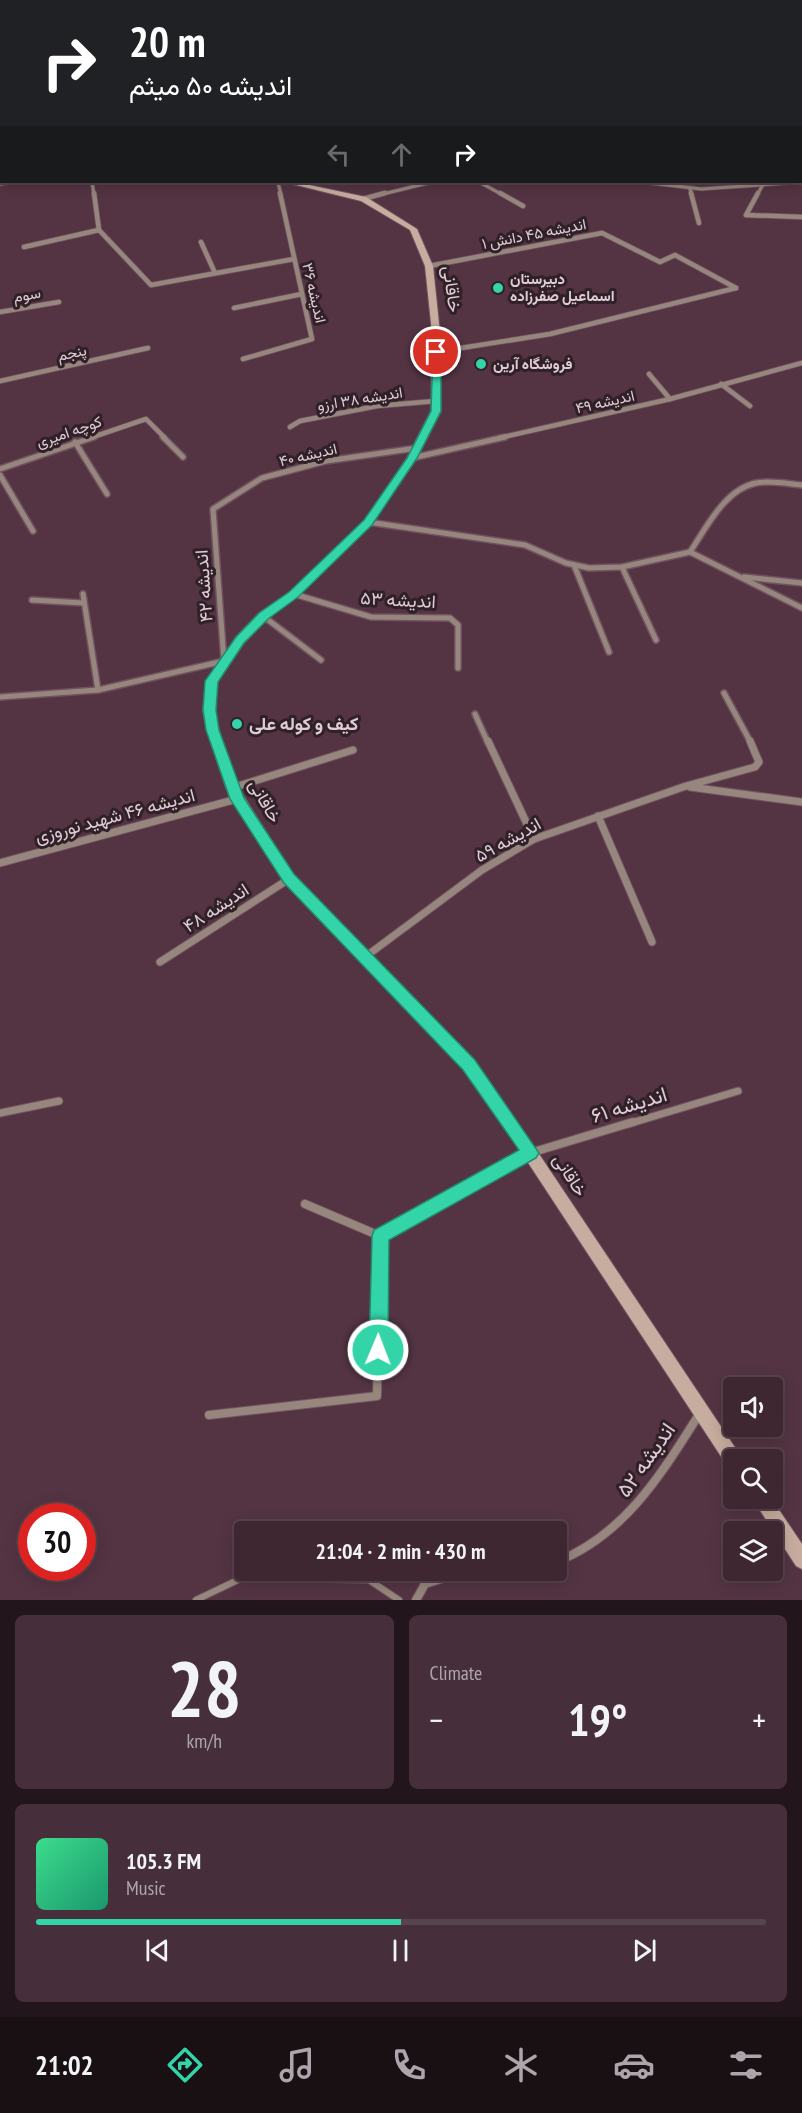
<!DOCTYPE html>
<meta charset="utf-8">
<style>
body{margin:0;font-family:"PT Sans Narrow",Vazirmatn,sans-serif;background:#462f3a;color:#f1f3f6;height:100vh;display:flex;flex-direction:column;font-size:22px;white-space:nowrap}
*{box-sizing:border-box;margin:0}
p{font-size:20px;color:#ada5ac}
.icon{flex:none;width:33px;height:33px;fill:none;stroke:currentColor;stroke-width:2;stroke-linecap:round;stroke-linejoin:round}
.map{position:relative;height:1600px;overflow:hidden}
.side{display:flex;flex-direction:column;gap:15px;padding:15px;background:#23151c;flex:1}
.side>*{flex:none}
.guide{position:absolute;left:0px;top:0px;width:802px;height:183px;box-shadow:0 3px 15px #0003,0 0 0 2px #58444d;background:#202124;color:#fff;overflow:hidden}
.controls{position:absolute;left:723px;top:1377px;display:grid;gap:12px}
.controls a{display:grid;place-items:center;width:60px;height:60px;border-radius:6px;background:#3f2732;box-shadow:0 3px 15px #0003,0 0 0 2px #58444d;font-size:30px}
.speed{position:absolute;left:18px;top:1503px;display:flex;gap:12px;font-size:30px;font-weight:700;text-align:center}
.speed>*{display:grid;place-content:center;width:78px;height:78px;border-radius:50%;background:#3f2732;box-shadow:0 3px 15px #0003,0 0 0 2px #58444d;line-height:1}
.speed .limit{border:9px solid #d22;background:#fff;color:#111}
.pin{position:absolute;display:grid;place-items:center;width:51px;height:51px;color:#fff;margin:-26px;border:3px solid #fff;border-radius:50%;box-shadow:0 2px 6px #0007}
.me{position:absolute;width:66px;margin:-33px;rotate:1deg;stroke-linejoin:round;filter:drop-shadow(0 0 4px #0008)}
.turn{display:flex;align-items:center;gap:21px;height:126px;padding:0 30px;font-size:27px}
.turn .icon{width:78px;height:78px;stroke-width:2.5}
.turn b{display:block;font-size:42px;line-height:51px}
.lanes{display:flex;align-items:center;height:57px;padding:0 30px;background:#0003;justify-content:center;gap:30px;direction:ltr}
.lanes .off{opacity:.35}
.big{font-size:45px;font-weight:600;line-height:1.1}
.side .tile{flex:1;display:flex;flex-direction:column;justify-content:center;gap:9px;min-width:0;padding:0 21px;border-radius:9px;background:#462f3a}
.side .dial{align-items:center;gap:0}
.dial b{font-size:78px;line-height:1}
.song{display:flex;align-items:center;gap:18px}
.cover{width:72px;height:72px;border-radius:9px;background:linear-gradient(135deg,hsl(150 70% 55%),hsl(160 70% 35%))}
.played{height:6px;border-radius:3px;background:linear-gradient(90deg,#33d4a8 50%,#58444d 50%)}
.keys{display:flex;justify-content:space-around;direction:ltr}
.heat{display:flex;justify-content:space-between;align-items:center;font-size:33px;direction:ltr}
.side .tiles{flex:1;display:grid;gap:15px;grid-template-columns:1fr 1fr}
.tile:last-child{grid-column:span 2}
.trip{position:absolute;left:234px;top:1521px;width:333px;height:60px;border-radius:6px;background:#3f2732;box-shadow:0 3px 15px #0003,0 0 0 2px #58444d;font-weight:600;line-height:60px;text-align:center}
.menu{display:flex;height:96px;justify-content:space-around;align-items:center;background:#191014;color:#ada5ac}
.menu .icon{width:42px;height:42px}
.menu .current{color:#33d4a8}
.menu b{font-size:27px;color:#f1f3f6}
.map>svg:first-child{display:block}
</style>
<div class="map">
<svg width="802" height="1600" viewBox="0 0 802 1600">
<rect width="100%" height="100%" fill="#543443"/>
<g fill="none" stroke-linecap="round" stroke-linejoin="round">
<defs>
<path id="lane" d="M196,1600L244,1577L369,1580L399,1600"/>
<g id="street-far4">
<path d="M94,2L103,0"/>
<path d="M405,2L407,0"/>
<path d="M92,182L94,195"/>
<path d="M278,182L281,195"/>
<path d="M479,182L503,195"/>
<path d="M642,182L701,189L802,182"/>
<path d="M0,184L9,182"/>
<path d="M690,189L692,195"/>
<path d="M379,195L432,182"/>
<path d="M757,195L764,183"/>
</g>
<g id="street-far3">
<path d="M94,193L99,230L151,285L294,259"/>
<path d="M500,193L523,206"/>
<path d="M691,193L699,223"/>
<path d="M758,193L746,215L802,217"/>
<path d="M363,199L385,193"/>
<path d="M201,242L215,273"/>
<path d="M24,247L99,230"/>
<path d="M429,266L602,233L660,262L675,255L736,288"/>
<path d="M234,308L302,294"/>
<path d="M0,312L59,302"/>
<path d="M436,352L550,334L736,288"/>
<path d="M243,359L312,339L280,193"/>
<path d="M649,374L670,399"/>
<path d="M0,381L148,348"/>
<path d="M721,384L750,406"/>
<path d="M290,427L300,421L377,406L436,401"/>
<path d="M90,438L146,419L165,438"/>
<path d="M499,438L670,399L802,363"/>
</g>
<g id="street-far2">
<path d="M163,437L183,457"/>
<path d="M75,442L107,494"/>
<path d="M412,458L505,437"/>
<path d="M0,469L94,437"/>
<path d="M0,475L33,531"/>
<path d="M368,522L525,545L566,563L589,568L622,567L690,552L802,608"/>
<path d="M690,552C706,528 725,489 756,483C771,480 787,484 802,485"/>
<path d="M574,565L609,652"/>
<path d="M622,567L656,640"/>
<path d="M744,577L802,583"/>
<path d="M83,594L98,690"/>
<path d="M294,594L371,617L450,618L458,625V668"/>
<path d="M32,600L84,603"/>
<path d="M263,616L321,660"/>
<path d="M724,693L751,743"/>
<path d="M0,697L98,690L224,661L213,509L262,478L326,461L417,448"/>
<path d="M475,714L488,743"/>
</g>
<g id="street-far1">
<path d="M488,741L534,839"/>
<path d="M690,787L802,802"/>
<path d="M232,788L353,750"/>
<path d="M598,816L652,942"/>
<path d="M0,863L237,799"/>
<path d="M365,957L482,870L534,839L686,786L755,767L759,762L750,741"/>
<path d="M160,962L289,879"/>
<path d="M0,1113L59,1101"/>
<path d="M628,1124L738,1091"/>
</g>
<g id="street">
<path d="M305,1204L380,1236"/>
<path d="M209,1415L377,1396L380,1236L530,1153L633,1122"/>
<path d="M556,1562C625,1535 662,1473 700,1413"/>
<path d="M416,1600L425,1584L456,1574L513,1575L527,1570"/>
</g>
<g id="secondary">
<path d="M0,10L2,11V16L0,15Z"/>
<path d="M284,182H295L366,197L417,229L433,266L440,333L441,411L417,458L371,524L298,596L267,619L244,643L218,681L215,710L219,730L238,787L293,875L474,1061L535,1148L740,1455L742,1460H734V1469L728,1467L525,1158L464,1069L285,883L226,788L207,730L203,710L206,681L236,637L259,613L290,592L365,520L407,458L431,411L432,333L425,266L410,230L361,201Z"/>
<path d="M752,1498H771L802,1544V1569L796,1566Z"/>
</g>
</defs>
<!-- lane casing -->
<use href="#lane" stroke="#705260" stroke-width="8"/>
<!-- street-far4 casing -->
<use href="#street-far4" stroke="#705260" stroke-width="4.5"/>
<!-- street-far3 casing -->
<use href="#street-far3" stroke="#705260" stroke-width="6"/>
<!-- street-far2 casing -->
<use href="#street-far2" stroke="#705260" stroke-width="8"/>
<!-- street-far1 casing -->
<use href="#street-far1" stroke="#705260" stroke-width="9"/>
<!-- street casing -->
<use href="#street" stroke="#705260" stroke-width="10"/>
<!-- secondary casing -->
<use href="#secondary" stroke="#705260" stroke-width="2"/>
<!-- lane -->
<use href="#lane" stroke="#96867d" stroke-width="6"/>
<!-- street-far4 -->
<use href="#street-far4" stroke="#96867d" stroke-width="3"/>
<!-- street-far3 -->
<use href="#street-far3" stroke="#96867d" stroke-width="4.5"/>
<!-- street-far2 -->
<use href="#street-far2" stroke="#96867d" stroke-width="5"/>
<!-- street-far1 -->
<use href="#street-far1" stroke="#96867d" stroke-width="7"/>
<!-- street -->
<use href="#street" stroke="#96867d" stroke-width="8"/>
<!-- secondary -->
<use href="#secondary" fill="#c7ad9f" fill-rule="evenodd"/>
</g>
<!-- route -->
<path fill="#33d4a8" stroke="#218a6d" stroke-width="1.5" d="M433,350L441,352V411L417,458L372,525L298,597L268,619L244,643L218,682L216,710L219,730L244,798L294,874L475,1060L539,1153L536,1158L389,1240L388,1350L385,1357L378,1360L372,1357L369,1350L372,1236L374,1230L519,1150L463,1070L284,883L230,799L206,730L203,710L205,681L236,637L259,613L289,592L364,520L407,458L431,411Z"/>
<!-- markers -->
<g fill="#33d4a8" stroke="#302128" stroke-width="2">
<circle cx="498" cy="288" r="6"/>
<circle cx="481" cy="364" r="6"/>
<circle cx="237" cy="724" r="6"/>
</g>
<g text-anchor="middle" stroke-width="6" stroke-linejoin="round" paint-order="stroke">
<!-- far-street labels -->
<g font-size="15" fill="#e1ccd5" stroke="#302128">
<text transform="translate(534 234) rotate(-11)" y="5">اندیشه ۴۵ دانش ۱</text>
<text transform="translate(314 293) rotate(77)" y="5">اندیشه ۳۶</text>
<text transform="translate(27 295) rotate(-10)" y="5">سوم</text>
<text transform="translate(72 353) rotate(-12)" y="5">پنجم</text>
<text transform="translate(360 399) rotate(-9)" y="5">اندیشه ۳۸ ارزو</text>
<text transform="translate(605 402) rotate(-13)" y="5">اندیشه ۴۹</text>
<text transform="translate(69 432) rotate(-19)" y="5">کوچه امیری</text>
<text transform="translate(308 455) rotate(-13)" y="5">اندیشه ۴۰</text>
</g>
<!-- far-poi labels -->
<g font-size="15" font-weight="bold" fill="#e1ccd5" stroke="#302128" text-anchor="start">
<text x="510" y="284">دبیرستان<tspan x="510" dy="17">اسماعیل صفرزاده</tspan></text>
<text x="493" y="369">فروشگاه آرین</text>
</g>
<!-- street labels -->
<g font-size="18" fill="#e1ccd5" stroke="#302128">
<text transform="translate(452 289) rotate(82)" y="6">خاقانی</text>
<text transform="translate(204 586) rotate(-94)" y="6">اندیشه ۴۲</text>
<text transform="translate(398 600) rotate(3)" y="6">اندیشه ۵۳</text>
<text transform="translate(265 801) rotate(60)" y="6">خاقانی</text>
<text transform="translate(115 816) rotate(-15)" y="6">اندیشه ۴۶ شهید نوروزی</text>
<text transform="translate(508 840) rotate(-29)" y="6">اندیشه ۵۹</text>
<text transform="translate(216 908) rotate(-33)" y="6">اندیشه ۴۸</text>
<text transform="translate(570 1175) rotate(57)" y="6">خاقانی</text>
</g>
<!-- poi labels -->
<g font-size="18" font-weight="bold" fill="#e1ccd5" stroke="#302128" text-anchor="start">
<text x="249" y="730">کیف و کوله علی</text>
</g>
<!-- near-street labels -->
<g font-size="21" fill="#e1ccd5" stroke="#302128">
<text transform="translate(629 1105) rotate(-17)" y="7">اندیشه ۶۱</text>
<text transform="translate(646 1460) rotate(-55)" y="7">اندیشه ۵۲</text>
</g>
</g>
</svg>
<div class="controls">
<a><svg class="icon" aria-label="sound" viewBox="0 0 24 24"><path d="M4 9h4l5-4v14l-5-4H4zM17 9q2 3 0 6"/></svg></a>
<a><svg class="icon" aria-label="search" viewBox="0 0 24 24"><circle cx="10" cy="10" r="6"/><path d="M15 15l6 6"/></svg></a>
<a><svg class="icon" aria-label="layers" viewBox="0 0 24 24"><path d="M12 4l9 5-9 5-9-5zM3 14l9 5 9-5"/></svg></a>
</div>
<div class="speed"><div class="limit">30</div></div>
<div class="pin" style="left:436px;top:352px;background:#d93025"><svg class="icon" aria-label="arrive" viewBox="0 0 24 24"><path d="M6 21V4h12l-3 4 3 4H6"/></svg></div>
<svg class="me" style="left:378px;top:1350px" viewBox="-20 -20 40 40"><circle r="17" fill="#33d4a8" stroke="#fff" stroke-width="3"/><path d="M0-11L8 9 0 5-8 9z" fill="#fff"/></svg>
<div class="trip">21:04 · 2 min · 430 m</div>
<div class="guide">
<div class="turn"><svg class="icon" aria-label="right" viewBox="0 0 24 24"><path d="M7 20v-9h11M14 6l5 5-5 5"/></svg><div><b>20 m</b>اندیشه ۵۰ میثم</div></div>
<div class="lanes"><svg class="icon off" aria-label="left" viewBox="0 0 24 24"><path d="M17 20v-9H6M10 6l-5 5 5 5"/></svg><svg class="icon off" aria-label="ahead" viewBox="0 0 24 24"><path d="M12 20V5M6 11l6-6 6 6"/></svg><svg class="icon" aria-label="right" viewBox="0 0 24 24"><path d="M7 20v-9h11M14 6l5 5-5 5"/></svg></div>
</div>
</div>
<section class="side">
<div class="tiles">
<div class="tile dial"><b>28</b><p>km/h</p></div>
<div class="tile"><p>Climate</p>
<div class="heat"><a>−</a><b class="big">19°</b><a>+</a></div>
</div>
<div class="tile">
<div class="song"><i class="cover"></i><div><b>105.3 FM</b><p>Music</p></div></div>
<div class="played"></div>
<div class="keys"><svg class="icon" aria-label="previous" viewBox="0 0 24 24"><path d="M18 5L8 12l10 7zM5 5v14"/></svg><svg class="icon" aria-label="pause" viewBox="0 0 24 24"><path d="M8 5v14M16 5v14"/></svg><svg class="icon" aria-label="next" viewBox="0 0 24 24"><path d="M6 5l10 7-10 7zM19 5v14"/></svg></div>
</div>
</div>
</section>
<nav class="menu">
<b>21:02</b>
<svg class="icon current" aria-label="directions" viewBox="0 0 24 24"><path d="M12 3l9 9-9 9-9-9zM9 14v-3h6M13 9l2 2-2 2"/></svg>
<svg class="icon" aria-label="music" viewBox="0 0 24 24"><path d="M9 18V5l10-2v13"/><circle cx="6" cy="18" r="3"/><circle cx="16" cy="16" r="3"/></svg>
<svg class="icon" aria-label="phone" viewBox="0 0 24 24"><path d="M5 4h4l2 5-3 2q2 4 5 5l2-3 5 2v4C11 20 4 13 5 4z"/></svg>
<svg class="icon" aria-label="climate" viewBox="0 0 24 24"><path d="M12 3v18M4 7l16 10M4 17L20 7"/></svg>
<svg class="icon" aria-label="car" viewBox="0 0 24 24"><path d="M5 17H2v-5l4-1 3-4h7l3 4 3 1v5h-3M9 17h6M6 11h13"/><circle cx="7" cy="17" r="2"/><circle cx="17" cy="17" r="2"/></svg>
<svg class="icon" aria-label="filters" viewBox="0 0 24 24"><path d="M4 7h16M4 17h16"/><circle cx="9" cy="7" r="2"/><circle cx="15" cy="17" r="2"/></svg>
</nav>
